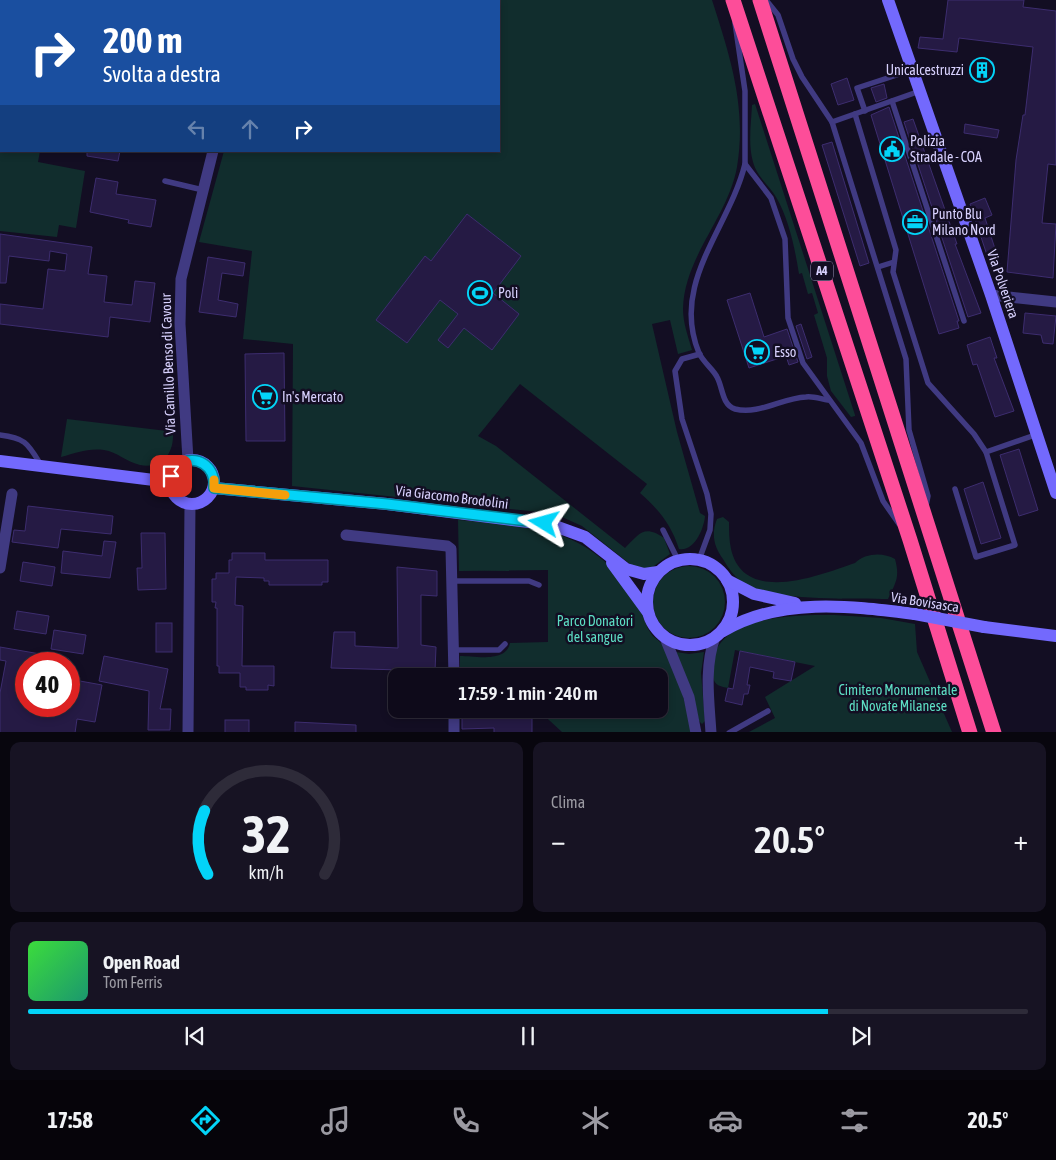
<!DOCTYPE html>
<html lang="it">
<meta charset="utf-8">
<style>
body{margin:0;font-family:"Asap Condensed",sans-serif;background:#171323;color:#f1f3f6;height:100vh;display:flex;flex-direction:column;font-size:19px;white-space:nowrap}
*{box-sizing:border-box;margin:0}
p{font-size:16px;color:#9b9aa2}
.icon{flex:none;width:28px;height:28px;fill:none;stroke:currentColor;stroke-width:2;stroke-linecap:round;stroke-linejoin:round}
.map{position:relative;height:732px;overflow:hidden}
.panel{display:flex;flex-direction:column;gap:10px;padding:10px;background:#08060e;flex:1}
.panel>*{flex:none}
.top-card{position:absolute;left:0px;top:0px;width:500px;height:152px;box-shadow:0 2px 8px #0003,0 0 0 1px #2e2b39;background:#1a4fa0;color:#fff;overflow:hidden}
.speed{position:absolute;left:15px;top:652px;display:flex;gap:10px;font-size:25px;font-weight:700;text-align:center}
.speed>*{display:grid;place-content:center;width:65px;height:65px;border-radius:50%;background:#0e0a1a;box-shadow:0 2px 8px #0003,0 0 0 1px #2e2b39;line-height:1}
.speed .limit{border:8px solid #d22;background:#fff;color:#111}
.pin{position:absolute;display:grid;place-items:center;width:42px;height:42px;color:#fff;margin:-21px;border-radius:10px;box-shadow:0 2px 8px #0006}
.me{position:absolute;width:55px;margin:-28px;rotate:278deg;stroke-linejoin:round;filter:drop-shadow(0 0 4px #0008)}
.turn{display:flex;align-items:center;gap:18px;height:105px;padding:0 20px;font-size:22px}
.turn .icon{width:65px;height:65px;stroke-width:2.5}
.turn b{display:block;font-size:35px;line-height:42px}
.lanes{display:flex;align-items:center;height:48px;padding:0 20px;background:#0003;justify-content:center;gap:25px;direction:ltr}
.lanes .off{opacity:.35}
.big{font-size:38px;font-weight:600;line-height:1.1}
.panel .tile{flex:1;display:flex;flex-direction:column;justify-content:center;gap:8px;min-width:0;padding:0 18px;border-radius:10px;background:#171323}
.panel .dial{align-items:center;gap:0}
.dial svg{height:130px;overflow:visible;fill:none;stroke:#2e2b39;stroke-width:7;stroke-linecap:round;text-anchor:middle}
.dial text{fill:#f1f3f6;stroke:none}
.song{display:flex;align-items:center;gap:15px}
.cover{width:60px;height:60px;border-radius:8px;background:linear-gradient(135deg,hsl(120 70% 55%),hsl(160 70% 35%))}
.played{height:5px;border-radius:2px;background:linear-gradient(90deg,#03d4f8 80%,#2e2b39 80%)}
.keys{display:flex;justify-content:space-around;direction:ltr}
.heat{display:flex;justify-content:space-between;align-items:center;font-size:28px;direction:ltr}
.panel .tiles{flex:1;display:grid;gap:10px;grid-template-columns:1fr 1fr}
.tile:last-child{grid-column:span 2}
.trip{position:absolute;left:388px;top:668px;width:280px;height:50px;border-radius:10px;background:#0e0a1a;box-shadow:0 2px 8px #0003,0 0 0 1px #2e2b39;font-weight:600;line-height:50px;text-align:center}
.tab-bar{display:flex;height:80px;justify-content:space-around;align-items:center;background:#06040a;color:#9b9aa2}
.tab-bar .icon{width:35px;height:35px}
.tab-bar .active{color:#03d4f8}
.tab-bar b{font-size:22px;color:#f1f3f6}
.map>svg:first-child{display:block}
</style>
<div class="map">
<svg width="1056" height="733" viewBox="0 0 1056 733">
<rect width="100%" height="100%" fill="#130e23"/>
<!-- green -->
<g fill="#112d2d">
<path d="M255,0H712C730,56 747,107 737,167C728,217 684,257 683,309C683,323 688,336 692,350L678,354L670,320L652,324L677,432L700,513L705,516C704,529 694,552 679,549C671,524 659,510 640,493L647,484L520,384L478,436L496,446L625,548C639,534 644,524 664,538L670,554L650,569L635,568L582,526L562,517L539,512L292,486L293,344L243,339L252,251L199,242L224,151H499V1Z"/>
<path d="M0,62L1,151H40L38,162L85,171L76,228L59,225L57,237L0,231Z"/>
<path d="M755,104L855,415V416L851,417L831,391L827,376V358L814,315L818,313L812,293L808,294L802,273L799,274C795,249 789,219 776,197C769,185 757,177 753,162C748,144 751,125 752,105Z"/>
<path d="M67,419L167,431L173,433C174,454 162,469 140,465C127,462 117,452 104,450C87,448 77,453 61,457Z"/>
<path d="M723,517L729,522C729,531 729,540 731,549C744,606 820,575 855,563C865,553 883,552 895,559C900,577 896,582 888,599C853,598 771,602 743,583C735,577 728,568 723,559C714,547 711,534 717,519Z"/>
<path d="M458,520C537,526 591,527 637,601C642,610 644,623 650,632C653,638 660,640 663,646C678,673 686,702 691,732H562L537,709H659V676L460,675V656C475,656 506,663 510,643L548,642V570L459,571Z"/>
<circle cx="689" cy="602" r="36"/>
<path d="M834,615L881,618L915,624L917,652L952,732H749L775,718L765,697L815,666L735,650L728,688C717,686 713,684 712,671C710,614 796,615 834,615Z"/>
<path d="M676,652L689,654L704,652L701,673L705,721L702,724L699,721L693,694Z"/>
</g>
<!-- building -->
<g fill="#251a44" stroke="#3d2d6f">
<path d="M948,0H1024L1023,7L1056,11V165L1048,164L1042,223L1056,224L1053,278L1007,272L1016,160L1023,115H1025L1033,47L959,38L957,52L918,48L920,37L943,39Z"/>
<path d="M973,60L993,62L991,80L971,77Z"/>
<path d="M847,78L854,100L838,105L831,84Z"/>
<path d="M884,84L887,98L876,102L871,88Z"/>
<path d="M889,107L959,321H957L959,328L939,334L871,115Z"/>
<path d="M913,119L957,244H955L981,313L968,317L904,122Z"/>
<path d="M965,124L999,130L997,138L964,133Z"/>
<path d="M832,142L869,263L860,266L822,145Z"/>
<path d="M87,151H120L118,161L87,156Z"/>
<path d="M96,178L118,182L116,194L156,200L151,227L128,223L129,220L90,212Z"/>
<path d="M985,198L992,215L985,218L1000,264L991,267L970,204Z"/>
<path d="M467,214L521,256L493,293L519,314L492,350L464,328L448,348L438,340L458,314L440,300L407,343L376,320L425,256L431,261Z"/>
<path d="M0,234L92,247L88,274L107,276L104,302L132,305L135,281L155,283L150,322L110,317L108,337L0,324V304L43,309L48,269L65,271L67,254L50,251L49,261L9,256L6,283H0Z"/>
<path d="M208,257L245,263L243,276L222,273L218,300L238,304L236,317L199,312Z"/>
<path d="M750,293L764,337L787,329L798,362L789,365L786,356L749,368L727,300Z"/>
<path d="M1025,313L1056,316L1053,344L1043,343L1041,335L1023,333Z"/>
<path d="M801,324L812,357L807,359L796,326Z"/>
<path d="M990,337L997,358H994L1014,411L995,417L977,364L973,365L967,345Z"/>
<path d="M284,353L285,441H246L245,354Z"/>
<path d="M1019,449L1038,510L1019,516L1000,455Z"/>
<path d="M983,482L1001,538L981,544L964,489Z"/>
<path d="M28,506L113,516L111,534L61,529L58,548L12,542L14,530L25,531Z"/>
<path d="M141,533H165L166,589L138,590L137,568H142Z"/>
<path d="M104,541L116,542L110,578L61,573L63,551L102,556Z"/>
<path d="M232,553H265V560H328V582H322V585H269V581H264V578L236,577L235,605L243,606L242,666H274V686L268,685V690H246V687H240V673H219V666H217V608H215L216,602H212V579H216V573H229V560H232Z"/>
<path d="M23,562L55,567L52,586L20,581Z"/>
<path d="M397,567L437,571V596L421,595V645L436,647L435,671L331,668L334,632H355V646L398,648Z"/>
<path d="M17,611L49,616L46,634L14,629Z"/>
<rect x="156" y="623" width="16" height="29"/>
<path d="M54,630L86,635L83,654L51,649Z"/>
<path d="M0,647L69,659L68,664H26V706H52L69,709V679L102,685L95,722L77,719L75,733H0V693L6,661L0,660Z"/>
<path d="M740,651L795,662L791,681L773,678L774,672L750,667L747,685H750L748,694H744L742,705L725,701L728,688L733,689Z"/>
<path d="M104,656L168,669L160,709H171L170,730H148L149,691L99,681Z"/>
<path d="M470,709H506V717H532V733H494V728L462,729V710Z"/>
<rect x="225" y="720" width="24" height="13"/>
<path d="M295,722L356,725V733H295Z"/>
</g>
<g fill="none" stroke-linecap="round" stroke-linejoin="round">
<!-- lane -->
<g stroke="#403a82" stroke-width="5.5">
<path d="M766,0L778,15L793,59L802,77L832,122L906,359L909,430L928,496L926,506"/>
<path d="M735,23L745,91V164L771,198L785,239L788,318L803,363L861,443L883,501L899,524"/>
<path d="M892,101L964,321"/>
<path d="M865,111L857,88L912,70"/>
<path d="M855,114L896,250L893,272L928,383L974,434L986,452"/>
<path d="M832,122L920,91"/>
<path d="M745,164C729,229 670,283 699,353C703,362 713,369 717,377C723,388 722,405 735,409C759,415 782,398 806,397C813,396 821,399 828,400"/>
<path d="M165,181L203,190"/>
<path d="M878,267L894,262"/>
<path d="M0,435C26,438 28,444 41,465"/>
<path d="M955,489L976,557L1015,545L986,452L1038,434"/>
<path d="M663,530L678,560"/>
<path d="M699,560L710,530L711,514L707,494L682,419L675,371L682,359L700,354"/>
<path d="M453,581H529L539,585"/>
<path d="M454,650H499L505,644"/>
<path d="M729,733L768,711"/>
</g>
<!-- street -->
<g stroke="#403a82" stroke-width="11">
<path d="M245,1L246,0"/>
<path d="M991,295L1056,302"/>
<path d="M188,460L180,324L181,279L213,151"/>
<path d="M346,535L447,546L451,549L454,676"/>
<path d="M0,568L12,494"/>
<path d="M665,638L689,697L696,733"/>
<path d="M454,709V733"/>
<path d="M188,733L190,504"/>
<path d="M711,733C709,700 704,668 715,637"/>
</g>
<!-- secondary -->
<g stroke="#7369fd" stroke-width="12">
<path d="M888,0L991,295L1056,493"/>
<circle cx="192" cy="482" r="22"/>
<path d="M0,461L170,482"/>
<path d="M214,488L387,504L552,525L585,537L626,569L644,574L658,572"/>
<circle cx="690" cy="602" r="43"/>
<path d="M612,563L647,611"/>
<path d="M727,580L754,594L795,603"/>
<path d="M984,627L1056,636"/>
<path d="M723,631C781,597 850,606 915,614"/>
</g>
<!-- highway -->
<g stroke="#fd4d99" stroke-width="15">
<path d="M733,0L910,540L970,733"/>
<path d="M760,0L994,733"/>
</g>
<!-- secondary-bridge -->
<path stroke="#7369fd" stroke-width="12" d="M915,614L984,627"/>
</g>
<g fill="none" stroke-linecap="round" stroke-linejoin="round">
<defs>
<path id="route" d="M171,476L178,465C196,453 216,466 214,488L387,504L544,523"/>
</defs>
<!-- route casing -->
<use href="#route" stroke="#028aa1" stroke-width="12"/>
<!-- route -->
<use href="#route" stroke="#03d4f8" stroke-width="9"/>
<!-- slow -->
<path stroke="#f59e0b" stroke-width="9" d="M214,480V488L285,495"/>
</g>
<!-- icons -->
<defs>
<symbol id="building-ring" viewBox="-11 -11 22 22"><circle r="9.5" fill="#130e23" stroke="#03d4f8" stroke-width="1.5"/><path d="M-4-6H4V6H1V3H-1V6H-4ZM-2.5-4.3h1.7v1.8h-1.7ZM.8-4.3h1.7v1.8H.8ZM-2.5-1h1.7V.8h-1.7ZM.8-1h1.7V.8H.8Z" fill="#03d4f8"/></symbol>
<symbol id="civic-ring" viewBox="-11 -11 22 22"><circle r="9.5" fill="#130e23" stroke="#03d4f8" stroke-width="1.5"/><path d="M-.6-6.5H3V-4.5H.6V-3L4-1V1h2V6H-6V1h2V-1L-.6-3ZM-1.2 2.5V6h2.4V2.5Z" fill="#03d4f8"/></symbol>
<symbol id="office-ring" viewBox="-11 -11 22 22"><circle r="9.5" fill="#130e23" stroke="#03d4f8" stroke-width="1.5"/><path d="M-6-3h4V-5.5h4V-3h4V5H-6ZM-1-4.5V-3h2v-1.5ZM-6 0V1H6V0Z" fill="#03d4f8"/></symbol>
<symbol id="stadium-ring" viewBox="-11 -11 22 22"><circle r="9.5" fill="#130e23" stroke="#03d4f8" stroke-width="1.5"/><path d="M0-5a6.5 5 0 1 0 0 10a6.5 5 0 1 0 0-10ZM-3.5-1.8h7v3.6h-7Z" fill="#03d4f8"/></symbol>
<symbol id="supermarket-ring" viewBox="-11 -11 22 22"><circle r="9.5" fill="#130e23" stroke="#03d4f8" stroke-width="1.5"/><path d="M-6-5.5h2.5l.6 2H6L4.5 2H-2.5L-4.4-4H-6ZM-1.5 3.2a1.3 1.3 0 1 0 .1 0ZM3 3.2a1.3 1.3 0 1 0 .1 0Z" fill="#03d4f8"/></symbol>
</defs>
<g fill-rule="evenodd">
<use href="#building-ring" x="968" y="56" width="28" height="28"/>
<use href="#civic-ring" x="878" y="135" width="28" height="28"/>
<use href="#office-ring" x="901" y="208" width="28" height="28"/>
<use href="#stadium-ring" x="466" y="279" width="28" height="28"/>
<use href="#supermarket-ring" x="743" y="338" width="28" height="28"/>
<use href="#supermarket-ring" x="251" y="383" width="28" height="28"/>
</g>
<g text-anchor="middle" stroke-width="5" stroke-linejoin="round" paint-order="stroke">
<!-- shield labels -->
<rect fill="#130e23" stroke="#9d96bc" stroke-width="1" x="811" y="261.5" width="22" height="19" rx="4"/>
<g font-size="12" font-weight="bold" fill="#d8d1fe">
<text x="822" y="275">A4</text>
</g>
<!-- poi labels -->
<g font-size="14" fill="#d8d1fe" stroke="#130e23" text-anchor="start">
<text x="964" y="75" text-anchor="end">Unicalcestruzzi</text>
<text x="910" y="146">Polizia<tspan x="910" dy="16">Stradale - COA</tspan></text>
<text x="932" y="219">Punto Blu<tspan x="932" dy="16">Milano Nord</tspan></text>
<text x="498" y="298">Polì</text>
<text x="774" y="357">Esso</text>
<text x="282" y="402">In's Mercato</text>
</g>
<!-- street labels -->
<g font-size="14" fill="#d8d1fe" stroke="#130e23">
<text transform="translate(1003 284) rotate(71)" y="5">Via Polveriera</text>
<text transform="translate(168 364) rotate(-92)" y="5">Via Camillo Benso di Cavour</text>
<text transform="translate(452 497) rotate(7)" y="5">Via Giacomo Brodolini</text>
<text transform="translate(925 602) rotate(9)" y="5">Via Bovisasca</text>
</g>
<!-- park labels -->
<g font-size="14" fill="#5ddec4" stroke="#130e23">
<text x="595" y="626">Parco Donatori<tspan x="595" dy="16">del sangue</tspan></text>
<text x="898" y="695">Cimitero Monumentale<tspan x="898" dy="16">di Novate Milanese</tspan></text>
</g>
</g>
</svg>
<div class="speed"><div class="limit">40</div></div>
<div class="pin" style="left:171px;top:476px;background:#d93025"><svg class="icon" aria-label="arrive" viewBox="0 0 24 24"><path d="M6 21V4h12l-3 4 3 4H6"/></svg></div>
<svg class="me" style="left:544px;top:523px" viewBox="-20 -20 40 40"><path d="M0-17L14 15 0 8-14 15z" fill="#03d4f8" stroke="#fff" stroke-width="4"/></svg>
<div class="trip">17:59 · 1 min · 240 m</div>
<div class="top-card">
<div class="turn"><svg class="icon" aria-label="right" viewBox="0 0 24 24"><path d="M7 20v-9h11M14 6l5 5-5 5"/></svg><div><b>200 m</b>Svolta a destra</div></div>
<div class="lanes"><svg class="icon off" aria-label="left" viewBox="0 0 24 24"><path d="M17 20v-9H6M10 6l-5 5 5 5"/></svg><svg class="icon off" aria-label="ahead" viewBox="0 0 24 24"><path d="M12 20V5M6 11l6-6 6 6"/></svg><svg class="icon" aria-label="right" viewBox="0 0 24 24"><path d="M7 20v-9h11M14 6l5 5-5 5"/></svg></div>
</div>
</div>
<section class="panel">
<div class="tiles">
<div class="tile dial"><svg viewBox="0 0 100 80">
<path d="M14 69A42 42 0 1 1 86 69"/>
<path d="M14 69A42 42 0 0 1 12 30" stroke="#03d4f8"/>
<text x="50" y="56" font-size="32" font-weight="700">32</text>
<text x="50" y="72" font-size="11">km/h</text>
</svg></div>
<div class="tile"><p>Clima</p>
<div class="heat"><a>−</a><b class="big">20.5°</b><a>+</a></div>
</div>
<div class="tile">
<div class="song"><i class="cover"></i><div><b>Open Road</b><p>Tom Ferris</p></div></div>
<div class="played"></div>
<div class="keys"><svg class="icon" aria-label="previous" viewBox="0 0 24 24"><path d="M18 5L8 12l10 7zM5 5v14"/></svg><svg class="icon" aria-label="pause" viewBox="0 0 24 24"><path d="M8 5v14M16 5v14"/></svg><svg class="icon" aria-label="next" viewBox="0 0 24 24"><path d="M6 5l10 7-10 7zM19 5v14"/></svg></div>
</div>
</div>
</section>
<nav class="tab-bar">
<b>17:58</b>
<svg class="icon active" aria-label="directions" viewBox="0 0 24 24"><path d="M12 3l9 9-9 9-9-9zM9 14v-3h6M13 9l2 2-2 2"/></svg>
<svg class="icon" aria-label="music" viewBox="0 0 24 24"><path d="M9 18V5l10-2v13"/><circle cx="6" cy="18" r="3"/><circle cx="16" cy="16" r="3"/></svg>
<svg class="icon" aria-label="phone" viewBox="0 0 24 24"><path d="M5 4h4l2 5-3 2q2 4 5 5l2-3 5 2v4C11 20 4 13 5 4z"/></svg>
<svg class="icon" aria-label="climate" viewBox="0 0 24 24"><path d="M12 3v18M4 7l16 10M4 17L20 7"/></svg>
<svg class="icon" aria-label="car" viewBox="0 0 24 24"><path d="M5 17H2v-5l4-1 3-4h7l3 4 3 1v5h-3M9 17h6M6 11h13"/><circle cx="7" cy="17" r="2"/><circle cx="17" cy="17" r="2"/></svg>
<svg class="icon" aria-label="filters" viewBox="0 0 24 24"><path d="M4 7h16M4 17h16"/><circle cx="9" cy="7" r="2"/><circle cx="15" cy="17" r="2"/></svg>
<b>20.5°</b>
</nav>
